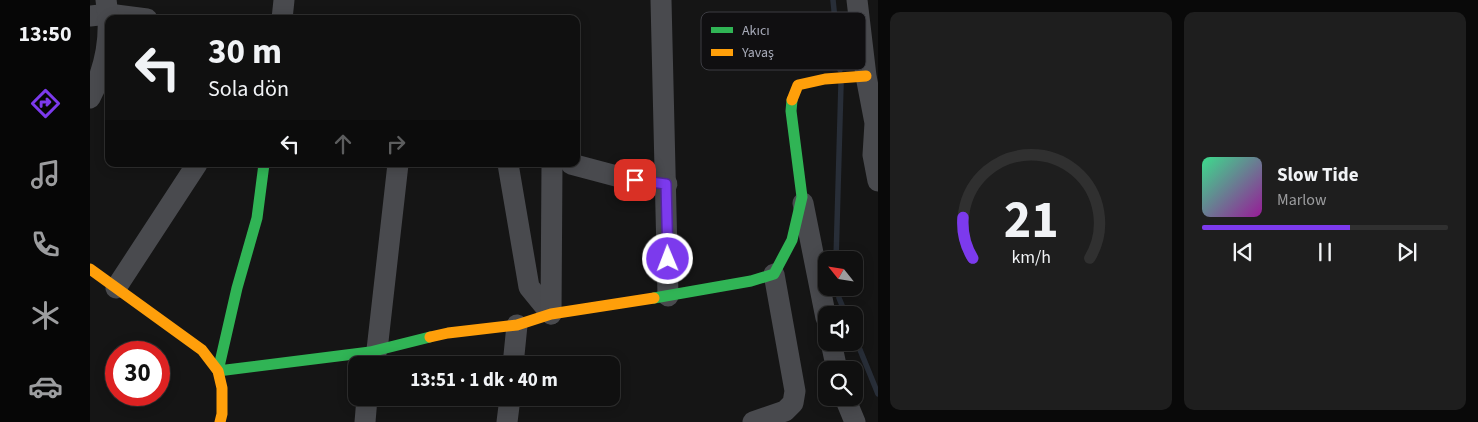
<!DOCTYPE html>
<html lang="tr">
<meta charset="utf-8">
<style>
body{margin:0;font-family:"Source Sans 3",sans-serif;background:#1e1e1e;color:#f1f3f6;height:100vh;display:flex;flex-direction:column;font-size:19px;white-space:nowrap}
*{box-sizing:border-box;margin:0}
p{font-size:16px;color:#9c9d9f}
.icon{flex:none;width:28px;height:28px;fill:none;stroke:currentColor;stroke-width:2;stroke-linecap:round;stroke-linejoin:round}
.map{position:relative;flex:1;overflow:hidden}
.panel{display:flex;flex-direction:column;gap:12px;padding:12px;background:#090909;width:600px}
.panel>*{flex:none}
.banner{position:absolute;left:15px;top:15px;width:475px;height:152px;border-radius:10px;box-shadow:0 2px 12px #0003,0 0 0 1px #303030;background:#101010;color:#f1f3f6;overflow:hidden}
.needle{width:32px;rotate:300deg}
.buttons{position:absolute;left:728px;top:251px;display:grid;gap:10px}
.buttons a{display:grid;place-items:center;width:45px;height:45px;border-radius:10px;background:#101010;box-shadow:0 2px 12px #0003,0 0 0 1px #303030;font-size:25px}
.speed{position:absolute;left:15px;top:341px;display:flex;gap:10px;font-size:25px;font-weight:700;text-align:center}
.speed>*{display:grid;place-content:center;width:65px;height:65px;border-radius:50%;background:#101010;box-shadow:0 2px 12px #0003,0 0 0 1px #303030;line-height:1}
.speed .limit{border:8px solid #d22;background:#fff;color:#111}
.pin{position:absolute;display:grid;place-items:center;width:42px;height:42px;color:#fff;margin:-21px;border-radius:10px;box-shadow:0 2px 8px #0006}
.me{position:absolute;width:55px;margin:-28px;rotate:359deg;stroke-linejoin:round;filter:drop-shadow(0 0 4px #0008)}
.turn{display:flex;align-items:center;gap:18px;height:105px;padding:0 20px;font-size:22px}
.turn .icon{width:65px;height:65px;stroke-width:2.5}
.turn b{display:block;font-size:35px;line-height:42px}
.lanes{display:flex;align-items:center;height:48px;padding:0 20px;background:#0003;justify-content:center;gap:25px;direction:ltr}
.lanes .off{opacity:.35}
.panel .card{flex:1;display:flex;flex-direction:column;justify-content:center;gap:8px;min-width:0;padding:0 18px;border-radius:10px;background:#1e1e1e}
.panel .dial{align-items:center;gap:0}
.dial svg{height:130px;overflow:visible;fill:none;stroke:#303030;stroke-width:7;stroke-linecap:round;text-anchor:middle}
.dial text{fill:#f1f3f6;stroke:none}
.song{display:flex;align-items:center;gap:15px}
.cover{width:60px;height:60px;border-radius:8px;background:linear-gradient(135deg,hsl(150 70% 55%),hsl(300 70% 35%))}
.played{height:5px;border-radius:2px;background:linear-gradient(90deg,#7c3aed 60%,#303030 60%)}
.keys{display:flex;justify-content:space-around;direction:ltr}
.panel .tiles{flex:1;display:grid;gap:12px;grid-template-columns:repeat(2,1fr)}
.trip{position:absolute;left:258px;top:356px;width:272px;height:50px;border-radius:10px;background:#101010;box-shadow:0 2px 12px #0003,0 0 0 1px #303030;font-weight:700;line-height:50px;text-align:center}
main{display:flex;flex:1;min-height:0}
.dock{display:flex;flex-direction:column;width:90px;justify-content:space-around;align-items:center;background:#060606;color:#9c9d9f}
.dock .icon{width:35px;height:35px}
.dock .current{color:#7c3aed}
.dock b{font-size:22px;color:#f1f3f6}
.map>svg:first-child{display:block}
</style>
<main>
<nav class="dock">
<b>13:50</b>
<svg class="icon current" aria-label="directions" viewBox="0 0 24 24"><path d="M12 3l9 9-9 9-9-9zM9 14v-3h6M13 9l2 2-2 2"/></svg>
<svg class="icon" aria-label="music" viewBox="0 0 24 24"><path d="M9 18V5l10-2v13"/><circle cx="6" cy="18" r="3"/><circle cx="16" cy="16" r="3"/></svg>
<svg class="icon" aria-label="phone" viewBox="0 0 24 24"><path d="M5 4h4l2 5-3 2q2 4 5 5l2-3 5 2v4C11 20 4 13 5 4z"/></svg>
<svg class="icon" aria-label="climate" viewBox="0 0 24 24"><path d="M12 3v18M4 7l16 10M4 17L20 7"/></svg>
<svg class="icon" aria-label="car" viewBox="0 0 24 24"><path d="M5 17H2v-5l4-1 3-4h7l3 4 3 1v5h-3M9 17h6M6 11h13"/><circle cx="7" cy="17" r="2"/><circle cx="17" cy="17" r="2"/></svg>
</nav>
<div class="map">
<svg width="788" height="422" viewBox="0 0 788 422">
<rect width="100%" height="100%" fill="#151515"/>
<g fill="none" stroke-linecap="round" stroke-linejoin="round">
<!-- stream -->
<g stroke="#282e38" stroke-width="5.5">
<path d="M743,0L750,70"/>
<path d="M746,260L751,84"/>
<path d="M748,288L749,298L756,315"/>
<path d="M764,335L788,394"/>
</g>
<!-- street -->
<g stroke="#494a4e" stroke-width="21">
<path d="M571,0L578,296"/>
<path d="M767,0L776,76L785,123L783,155L788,181"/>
<path d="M0,16L18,14L57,19"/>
<path d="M192,19L194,0"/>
<path d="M0,98C16,67 22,35 16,0"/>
<path d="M418,164L439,287L461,314"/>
<path d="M481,164L530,177L577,184"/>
<path d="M713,203L736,318"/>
<path d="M26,288L107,164"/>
<path d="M461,314L462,164"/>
<path d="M741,342L747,370"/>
<path d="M287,350L308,164"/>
<path d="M423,365L427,325"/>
<path d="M755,398L765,422"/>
<path d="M275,422L277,398"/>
<path d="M417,422L420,398"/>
<path d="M663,422L695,411L703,403L705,391L684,274"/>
</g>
<!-- fast -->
<g stroke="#30b455" stroke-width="11">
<path d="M174,164L167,218L147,288L128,371L280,352L340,337"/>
<path d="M564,298L661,281L684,274L702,240L712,197L701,111L702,100"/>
</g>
<!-- slow -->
<g stroke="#ff9f0a" stroke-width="11">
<path d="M702,100L708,85L735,79L776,76"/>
<path d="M0,269L112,350L128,371L132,388V414L130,422"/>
<path d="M340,337L358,333L427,325L461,314L564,298"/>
</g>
</g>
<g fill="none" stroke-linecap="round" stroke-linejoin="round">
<defs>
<path id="route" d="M545,180L576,184L578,259"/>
</defs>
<!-- route casing -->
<use href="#route" stroke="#51269a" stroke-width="12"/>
<!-- route -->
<use href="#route" stroke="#7c3aed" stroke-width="9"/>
</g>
<!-- legend -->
<rect x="611" y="12" width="165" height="58" rx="8" fill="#100f11" stroke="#3d3d43" stroke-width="1"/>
<rect x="621" y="27" width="22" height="6" fill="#30b455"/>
<rect x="621" y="49" width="22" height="7" fill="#ff9f0a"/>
<g font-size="14" fill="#a6a9b7">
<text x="652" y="35">Akıcı</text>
<text x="652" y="57">Yavaş</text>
</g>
</svg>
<div class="buttons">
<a><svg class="needle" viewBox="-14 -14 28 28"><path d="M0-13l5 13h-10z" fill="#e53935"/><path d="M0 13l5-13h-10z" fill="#9c9d9f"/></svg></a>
<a><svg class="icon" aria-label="sound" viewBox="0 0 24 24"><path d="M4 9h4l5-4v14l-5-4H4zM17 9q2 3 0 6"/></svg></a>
<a><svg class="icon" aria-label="search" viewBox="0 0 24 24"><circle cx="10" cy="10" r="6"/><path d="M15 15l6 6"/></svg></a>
</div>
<div class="speed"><div class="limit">30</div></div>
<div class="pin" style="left:545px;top:180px;background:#d93025"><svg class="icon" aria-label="arrive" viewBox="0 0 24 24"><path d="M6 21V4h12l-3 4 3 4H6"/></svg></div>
<svg class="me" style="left:578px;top:259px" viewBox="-20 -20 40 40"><circle r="17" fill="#7c3aed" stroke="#fff" stroke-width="3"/><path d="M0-11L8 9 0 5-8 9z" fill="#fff"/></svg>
<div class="trip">13:51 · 1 dk · 40 m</div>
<div class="banner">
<div class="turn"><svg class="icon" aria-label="left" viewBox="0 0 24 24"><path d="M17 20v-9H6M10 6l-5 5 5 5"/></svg><div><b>30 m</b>Sola dön</div></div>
<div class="lanes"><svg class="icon" aria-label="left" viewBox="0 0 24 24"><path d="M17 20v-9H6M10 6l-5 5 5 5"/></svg><svg class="icon off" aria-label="ahead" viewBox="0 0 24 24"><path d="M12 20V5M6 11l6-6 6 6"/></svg><svg class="icon off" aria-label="right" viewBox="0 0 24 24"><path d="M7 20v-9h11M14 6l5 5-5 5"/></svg></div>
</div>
</div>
<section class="panel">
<div class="tiles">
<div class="card dial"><svg viewBox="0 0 100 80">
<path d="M14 69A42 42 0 1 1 86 69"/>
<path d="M14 69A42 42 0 0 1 8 44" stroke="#7c3aed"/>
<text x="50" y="56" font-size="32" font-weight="700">21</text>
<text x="50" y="72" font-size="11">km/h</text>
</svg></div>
<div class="card">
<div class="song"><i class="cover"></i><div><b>Slow Tide</b><p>Marlow</p></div></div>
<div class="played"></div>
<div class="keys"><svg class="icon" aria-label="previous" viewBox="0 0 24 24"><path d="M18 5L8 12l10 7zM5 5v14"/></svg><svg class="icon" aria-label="pause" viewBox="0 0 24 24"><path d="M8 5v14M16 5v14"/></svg><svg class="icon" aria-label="next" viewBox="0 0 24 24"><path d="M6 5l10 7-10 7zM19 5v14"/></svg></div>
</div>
</div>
</section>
</main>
